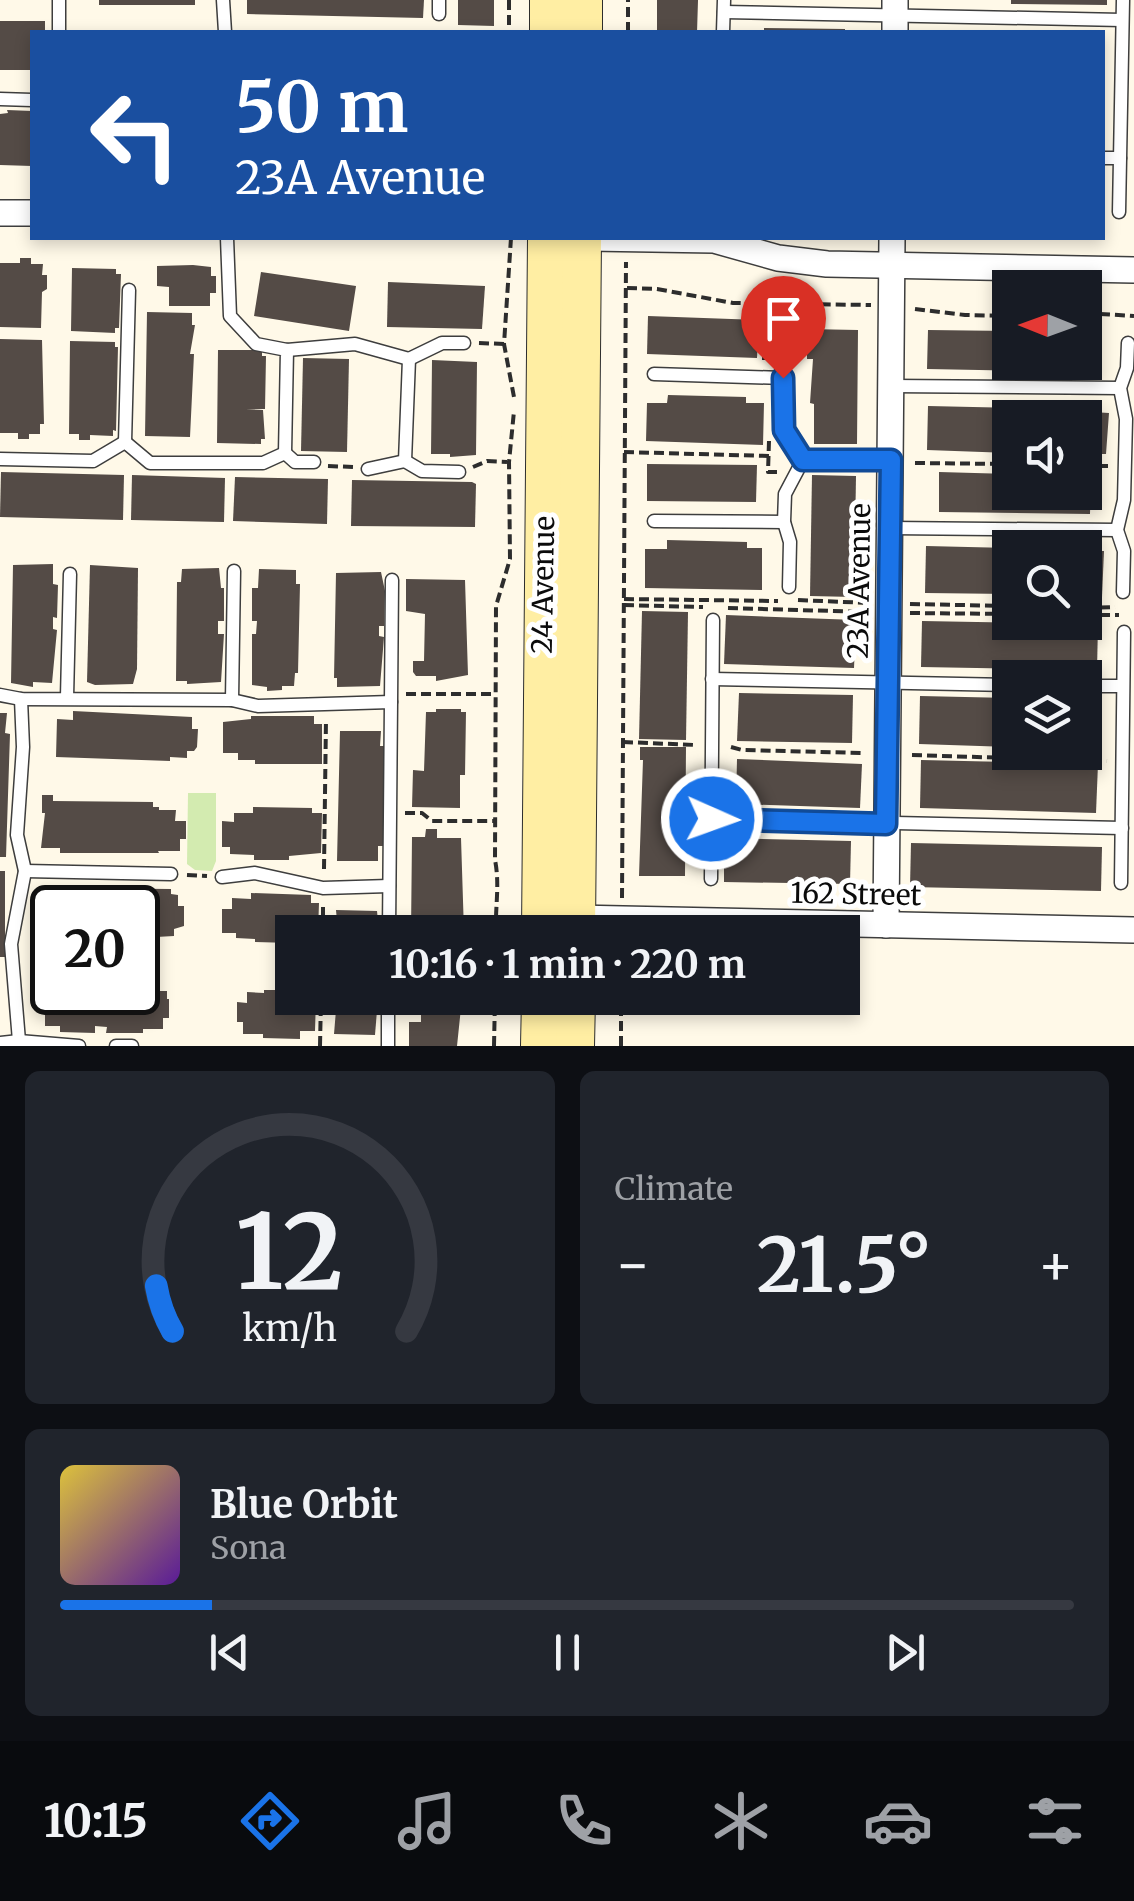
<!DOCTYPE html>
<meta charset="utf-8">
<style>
body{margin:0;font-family:Merriweather,serif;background:#20242c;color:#f1f3f6;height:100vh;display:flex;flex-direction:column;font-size:38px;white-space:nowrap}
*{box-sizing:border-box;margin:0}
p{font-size:32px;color:#9ea1a6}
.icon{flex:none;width:55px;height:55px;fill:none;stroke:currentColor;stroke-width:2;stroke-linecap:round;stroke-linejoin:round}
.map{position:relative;height:1046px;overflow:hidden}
.sheet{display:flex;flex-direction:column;gap:25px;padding:25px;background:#0d0f14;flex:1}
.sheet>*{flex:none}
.banner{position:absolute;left:30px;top:30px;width:1075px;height:210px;border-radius:0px;box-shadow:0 5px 15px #0003;background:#1a4fa0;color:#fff;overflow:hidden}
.needle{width:65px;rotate:271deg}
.controls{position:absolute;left:992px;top:270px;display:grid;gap:20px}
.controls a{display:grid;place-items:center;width:110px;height:110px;border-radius:0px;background:#171b24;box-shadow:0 5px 15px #0003;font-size:50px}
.speed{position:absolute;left:30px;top:885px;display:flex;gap:20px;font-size:50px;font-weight:700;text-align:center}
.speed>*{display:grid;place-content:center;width:130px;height:130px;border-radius:50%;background:#171b24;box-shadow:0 5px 15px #0003;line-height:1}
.speed .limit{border:5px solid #111;border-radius:15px;background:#fff;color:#111}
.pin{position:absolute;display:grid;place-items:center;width:85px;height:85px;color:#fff;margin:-102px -42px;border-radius:50% 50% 50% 0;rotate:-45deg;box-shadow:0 0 10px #0007}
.pin .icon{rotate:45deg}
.me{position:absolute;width:110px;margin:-55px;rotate:92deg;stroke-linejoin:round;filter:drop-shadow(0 0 8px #0008)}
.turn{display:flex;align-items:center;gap:35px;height:210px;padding:0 40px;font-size:45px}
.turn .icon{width:130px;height:130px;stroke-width:2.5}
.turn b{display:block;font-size:70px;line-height:85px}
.big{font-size:75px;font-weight:700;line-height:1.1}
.sheet .tile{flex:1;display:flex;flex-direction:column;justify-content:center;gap:15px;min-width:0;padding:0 35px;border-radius:15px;background:#20242c}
.sheet .dial{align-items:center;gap:0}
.dial svg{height:260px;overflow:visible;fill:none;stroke:#363941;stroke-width:7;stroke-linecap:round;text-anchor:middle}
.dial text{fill:#f1f3f6;stroke:none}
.song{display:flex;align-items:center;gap:30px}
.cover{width:120px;height:120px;border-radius:15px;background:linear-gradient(135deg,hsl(50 70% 55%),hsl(270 70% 35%))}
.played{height:10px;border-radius:5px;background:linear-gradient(90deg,#1a73e8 15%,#363941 15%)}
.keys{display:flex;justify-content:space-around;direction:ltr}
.heat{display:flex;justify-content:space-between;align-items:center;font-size:55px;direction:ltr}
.sheet .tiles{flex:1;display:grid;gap:25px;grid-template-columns:1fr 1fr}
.tile:last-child{grid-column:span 2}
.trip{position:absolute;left:275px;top:915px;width:585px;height:100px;border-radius:0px;background:#171b24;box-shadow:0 5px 15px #0003;font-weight:700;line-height:100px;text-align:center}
.tab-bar{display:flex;height:160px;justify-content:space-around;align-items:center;background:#090b0e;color:#9ea1a6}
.tab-bar .icon{width:70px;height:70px}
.tab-bar .selected{color:#1a73e8}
.tab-bar b{font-size:45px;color:#f1f3f6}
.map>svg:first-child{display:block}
</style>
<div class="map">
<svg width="1134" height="1046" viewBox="0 0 1134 1046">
<rect width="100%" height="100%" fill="#fff9e8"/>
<!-- green -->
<path fill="#d3ebb0" d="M188,793H216V861L212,871L195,870L187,864Z"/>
<!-- building -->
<g fill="#544b46">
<rect x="99" y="0" width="96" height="5"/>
<path d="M247,0H424L423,18L247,14Z"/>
<path d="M458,0H494V26L458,25Z"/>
<path d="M657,0H698L697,32H657Z"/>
<path d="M1011,0H1107V5L1011,4Z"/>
<path d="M0,21H45V32H32V70H0Z"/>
<path d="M764,28L845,29V32H764Z"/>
<path d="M7,110L32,111V166L0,165V114L8,113Z"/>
<path d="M20,258H31V264H43L42,275H47V289L42,292L41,328L0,327V263H20Z"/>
<path d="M193,265L211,267V276H216V293H210V306H169V287L157,286V266Z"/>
<path d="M72,268L116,269V274H121L119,328H115V333L71,331Z"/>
<path d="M261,272L356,286L349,331L254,316Z"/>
<path d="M388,282L485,286L482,329L387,327Z"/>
<path d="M147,312L192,313V325H195L190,354H194L190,437L145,436Z"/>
<path d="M648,316L759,320L757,358L647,354Z"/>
<path d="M807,329L858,330L857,444H814V404L810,403L813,359H807Z"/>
<path d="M928,330L1010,331V362H1079V372L927,369Z"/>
<path d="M0,339L42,340L44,424H40V434H29V439H18V433H0Z"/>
<path d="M70,341L115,342V347H118L116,431L113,430V436L90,435V440H79V434H69Z"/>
<path d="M218,350H262V356H266L265,409H246L263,410L265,439H261V444L217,443Z"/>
<path d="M303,358L349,359L347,452L301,451Z"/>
<path d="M432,360L477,362L476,455L450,457V454H431Z"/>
<path d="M668,395L746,397V403H764L763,445L646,441L647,403H667Z"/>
<path d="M928,406L1020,408V418H1010V453L927,450Z"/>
<path d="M1028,407L1092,408V412L1109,413L1106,454H1085V418H1028Z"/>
<path d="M647,464L757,465L756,502L647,501Z"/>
<path d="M1,472L124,475L123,520L0,517Z"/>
<path d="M939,472L1010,474V492H1085V477H1091L1090,514L939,512Z"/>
<path d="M132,475L225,478L224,522L131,520Z"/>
<path d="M812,475L856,476L854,597L810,596Z"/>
<path d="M235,477L328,479L327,524L233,521Z"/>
<path d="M352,480L472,482L476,484L475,527L351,526Z"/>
<path d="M667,540L747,542V548H762V590L645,588V549H667Z"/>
<path d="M926,546L1010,548V594L925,593Z"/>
<path d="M1085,551H1104L1102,597H1085Z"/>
<path d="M53,564V584L58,585L57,618L53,617V629L57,630L52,683L33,682V687L11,683L13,565Z"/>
<path d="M90,565L138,568L137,669L133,684L95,685L87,682Z"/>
<path d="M219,568L221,588H224V621H218V634H224L221,682L187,684V681H176L177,582H181L182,569Z"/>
<path d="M259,569L296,570V584H300L298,673H295L294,686H282V690L267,691V687L252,685V634H256L257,621H252V588H258Z"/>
<path d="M381,572L385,591L384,626H379V636L384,637L380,686L337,687V678H334L336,573Z"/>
<path d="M406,579L465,580L468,675L436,681V676H416L413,672V661H424L425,614L406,611Z"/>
<path d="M642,611L688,612L686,740L639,739Z"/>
<path d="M726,615L856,620L854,668L724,664Z"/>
<path d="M922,621L1098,624L1097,670L921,667Z"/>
<path d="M739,693L853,695L852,743L737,741Z"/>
<path d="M920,696L1010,698V747L919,744Z"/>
<path d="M1085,700H1098L1097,749H1085Z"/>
<path d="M436,709H461V712H466L465,775H460V808L412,807L413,770L424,771L426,712H436Z"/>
<path d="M73,711L192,717V729H198L197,747L194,751H187V758L170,757V761L56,757L57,719L73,720Z"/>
<path d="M0,713H7L5,733L10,734L6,857H0Z"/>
<path d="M251,716H314V724H322V764H255V760H238V753H223V722L251,719Z"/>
<path d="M340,731H381L380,746H388L386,846H378V861H337Z"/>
<path d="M640,747H686L685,876H639L643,760H640Z"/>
<path d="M737,759L862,764L860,808L736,804Z"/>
<path d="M921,760L1098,764L1096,813L920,808Z"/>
<path d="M42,795H53V801L153,802V807H159V810H176L175,821H186V839H180V851H158L159,853H60V848H41L45,813H42Z"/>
<path d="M253,807L312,808V813H322L321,853L289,856V860H254V855L230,854V847H222V821L234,822V813H253Z"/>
<path d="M426,829H437V838H461L464,932H411L412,837H425Z"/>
<path d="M724,838L851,841L850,884L724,882Z"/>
<path d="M911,843L1102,847L1101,891L910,887Z"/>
<rect x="0" y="871" width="5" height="86"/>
<path d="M59,888L171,889V894L178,895V906H184V926L174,929V936L138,938V908H52V938H43V896H59Z"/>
<path d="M251,893L311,895V903H319L318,932H292V943L255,942V939L236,938V933H222V909H232V898L251,899Z"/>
<path d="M336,910L377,911L379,932H338Z"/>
<path d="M45,985H52V992H138V985L160,988V991H167V999H169V1018H163V1029H143V1033H106L107,1027L95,1026V1033L60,1032V1026H45Z"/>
<path d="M264,990H292V998H316L315,1031H300V1039L263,1038V1034H243V1022H237V1002L247,1003V992L264,993Z"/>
<path d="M337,998H378L375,1035L334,1034Z"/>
<path d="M421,998H462L457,1046H409V1022H421Z"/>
</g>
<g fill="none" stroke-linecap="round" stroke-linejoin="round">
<defs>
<g id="service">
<path d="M223,0L225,32"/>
<path d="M439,0V14"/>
<path d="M724,12L1122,20"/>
<path d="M59,32V0"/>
<path d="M723,32L724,0"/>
<path d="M0,99L32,100"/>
<path d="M1102,158H1120"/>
<path d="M1119,212L1123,0"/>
<path d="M287,350L355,344L409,359L405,461L368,469"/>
<path d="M409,359L442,343H464"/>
<path d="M654,374L783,378L784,430L803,460L785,494L784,522L790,542L789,587"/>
<path d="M891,386L1120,388"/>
<path d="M125,442L129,290"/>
<path d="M285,453L295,462H314"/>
<path d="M0,459L93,461L125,442L150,463H263L285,453L287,350L256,344L230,316L227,238"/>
<path d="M803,460L890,459"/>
<path d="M405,461L422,471L459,472"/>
<path d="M654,521L784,522"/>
<path d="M890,528L1117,530"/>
<path d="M1123,592L1124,551L1117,530L1124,500L1126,419L1120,388L1127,368L1128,343"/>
<path d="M712,679L1010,685"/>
<path d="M1085,686H1122"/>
<path d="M0,695L21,699L232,700L258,706L391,702L389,932"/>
<path d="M67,697L70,574"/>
<path d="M232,700L234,571"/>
<path d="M391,702L392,580"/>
<path d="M711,819L1122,828"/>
<path d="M25,871L171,874"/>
<path d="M222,877L255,873L323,888L389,886"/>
<path d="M711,879L713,620"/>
<path d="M1121,883L1124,632"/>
<path d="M19,1041L11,944L25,871L17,835L23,747L21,699"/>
<path d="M0,1043L19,1041L79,1046"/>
<path d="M116,1046H132"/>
<path d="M388,1046V998"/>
</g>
<g id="minor">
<path d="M895,32V0"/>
<path d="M0,213H32"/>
<path d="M590,238L714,240L778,258L827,264L1134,270"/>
<path d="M576,918L1134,930"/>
<path d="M886,925L892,238"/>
</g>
<g id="secondary">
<path d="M549,32V0"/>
<path d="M583,32V0"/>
<path d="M541,932L547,238"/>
<path d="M576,932L582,238"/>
<path d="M540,1046L541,998"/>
<path d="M575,1046L576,998"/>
</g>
</defs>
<!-- service casing -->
<use href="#service" stroke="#3e3e3e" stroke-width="15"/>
<!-- minor casing -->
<use href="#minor" stroke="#3e3e3e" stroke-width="28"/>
<!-- secondary casing -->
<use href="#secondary" stroke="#2d2d2d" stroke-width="40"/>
<!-- path -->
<g stroke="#2d2d2d" stroke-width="4" stroke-dasharray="10 5" stroke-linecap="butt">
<path d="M509,0V32"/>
<path d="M628,32V0"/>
<path d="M511,238L504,344L514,397"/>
<path d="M627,288L657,289L733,303L871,305"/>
<path d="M915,309L965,315L1010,316"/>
<path d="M1085,313L1134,316"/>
<path d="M479,343L504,344"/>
<path d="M764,360L766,304"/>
<path d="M1095,372L1096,314"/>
<path d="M769,441L768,472H777"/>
<path d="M624,452L769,456"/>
<path d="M915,463L1010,464"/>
<path d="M328,466L353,467"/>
<path d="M1085,466H1108"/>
<path d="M473,467L487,461L507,462"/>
<path d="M624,599L778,601"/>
<path d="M798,600L868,603"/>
<path d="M910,604L1010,606"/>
<path d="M624,605L703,607"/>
<path d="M728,608L868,612"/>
<path d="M1085,608L1115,607"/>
<path d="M910,613L1010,614"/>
<path d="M1085,615H1119"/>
<path d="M406,694H496"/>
<path d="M623,742L696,745"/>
<path d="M731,747L742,750L865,753"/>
<path d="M912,755L1107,761"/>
<path d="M405,813H422L432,821H497"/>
<path d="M324,869L326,719"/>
<path d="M187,875L207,876"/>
<path d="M622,898L626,262"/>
<path d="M323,932V904"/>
<path d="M496,932C495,907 500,885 495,860L496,606L510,559L509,462L514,411"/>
<path d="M320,1046L321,998"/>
<path d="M494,1046L495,998"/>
<path d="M621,1046V998"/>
</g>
<!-- service -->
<use href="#service" stroke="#fff" stroke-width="12"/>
<!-- minor -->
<use href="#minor" stroke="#fff" stroke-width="25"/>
<!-- secondary -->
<use href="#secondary" stroke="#ffeea3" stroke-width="38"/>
</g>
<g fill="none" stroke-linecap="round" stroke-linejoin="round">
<defs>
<path id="route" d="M712,819L886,824L891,460H803L784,430L783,378"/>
</defs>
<!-- route casing -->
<use href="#route" stroke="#114b97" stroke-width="25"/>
<!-- route -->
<use href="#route" stroke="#1a73e8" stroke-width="18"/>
</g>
<g text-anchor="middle" stroke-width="10" stroke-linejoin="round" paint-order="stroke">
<!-- street labels -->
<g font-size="28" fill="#0b0b0b" stroke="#fff">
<text transform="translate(859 581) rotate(-89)" y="10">23A Avenue</text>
<text transform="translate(543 585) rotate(-89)" y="10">24 Avenue</text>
<text transform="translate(856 894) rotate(1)" y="10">162 Street</text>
</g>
</g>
</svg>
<div class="controls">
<a><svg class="needle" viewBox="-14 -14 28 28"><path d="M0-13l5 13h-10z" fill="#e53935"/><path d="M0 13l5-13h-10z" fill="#9ea1a6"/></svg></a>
<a><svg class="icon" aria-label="sound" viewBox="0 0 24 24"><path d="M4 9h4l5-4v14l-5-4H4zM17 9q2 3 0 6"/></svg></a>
<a><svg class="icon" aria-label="search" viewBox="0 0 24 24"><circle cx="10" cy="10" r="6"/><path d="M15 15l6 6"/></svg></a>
<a><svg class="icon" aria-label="layers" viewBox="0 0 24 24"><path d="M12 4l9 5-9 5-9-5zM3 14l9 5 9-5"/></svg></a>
</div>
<div class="speed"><div class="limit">20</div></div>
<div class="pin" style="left:783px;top:378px;background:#d93025"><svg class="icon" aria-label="arrive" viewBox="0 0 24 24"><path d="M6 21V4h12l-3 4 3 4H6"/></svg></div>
<svg class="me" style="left:712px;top:819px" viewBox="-20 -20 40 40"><circle r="17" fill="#1a73e8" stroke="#fff" stroke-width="3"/><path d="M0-11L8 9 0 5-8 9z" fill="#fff"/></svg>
<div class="trip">10:16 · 1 min · 220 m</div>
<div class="banner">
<div class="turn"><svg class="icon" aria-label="left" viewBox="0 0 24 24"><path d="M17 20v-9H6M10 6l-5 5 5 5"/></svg><div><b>50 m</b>23A Avenue</div></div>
</div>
</div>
<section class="sheet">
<div class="tiles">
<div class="tile dial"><svg viewBox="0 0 100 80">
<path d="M14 69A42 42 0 1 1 86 69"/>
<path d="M14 69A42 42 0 0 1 9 55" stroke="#1a73e8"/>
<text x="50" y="56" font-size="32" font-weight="700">12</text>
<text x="50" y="72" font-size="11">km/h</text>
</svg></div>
<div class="tile"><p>Climate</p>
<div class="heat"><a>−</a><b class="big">21.5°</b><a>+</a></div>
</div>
<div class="tile">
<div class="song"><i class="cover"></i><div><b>Blue Orbit</b><p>Sona</p></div></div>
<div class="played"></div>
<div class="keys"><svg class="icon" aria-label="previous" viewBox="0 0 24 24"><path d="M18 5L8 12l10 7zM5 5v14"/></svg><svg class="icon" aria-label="pause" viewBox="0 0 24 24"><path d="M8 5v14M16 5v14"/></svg><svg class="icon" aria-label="next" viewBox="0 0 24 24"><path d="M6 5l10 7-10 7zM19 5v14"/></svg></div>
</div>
</div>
</section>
<nav class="tab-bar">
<b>10:15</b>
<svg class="icon selected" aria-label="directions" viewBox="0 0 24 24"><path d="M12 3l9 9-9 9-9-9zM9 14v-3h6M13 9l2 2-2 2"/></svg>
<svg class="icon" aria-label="music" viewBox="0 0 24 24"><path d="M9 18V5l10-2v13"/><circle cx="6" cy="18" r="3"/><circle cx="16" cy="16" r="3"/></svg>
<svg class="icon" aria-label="phone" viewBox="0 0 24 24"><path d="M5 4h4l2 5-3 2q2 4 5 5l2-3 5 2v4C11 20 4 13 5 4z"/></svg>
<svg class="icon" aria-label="climate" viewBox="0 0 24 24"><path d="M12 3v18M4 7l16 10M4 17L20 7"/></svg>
<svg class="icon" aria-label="car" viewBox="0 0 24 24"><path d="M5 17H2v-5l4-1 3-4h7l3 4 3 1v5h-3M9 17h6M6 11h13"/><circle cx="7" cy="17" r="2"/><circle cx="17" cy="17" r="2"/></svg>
<svg class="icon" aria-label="filters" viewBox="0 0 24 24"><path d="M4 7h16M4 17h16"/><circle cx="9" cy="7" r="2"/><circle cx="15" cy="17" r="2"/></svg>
</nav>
